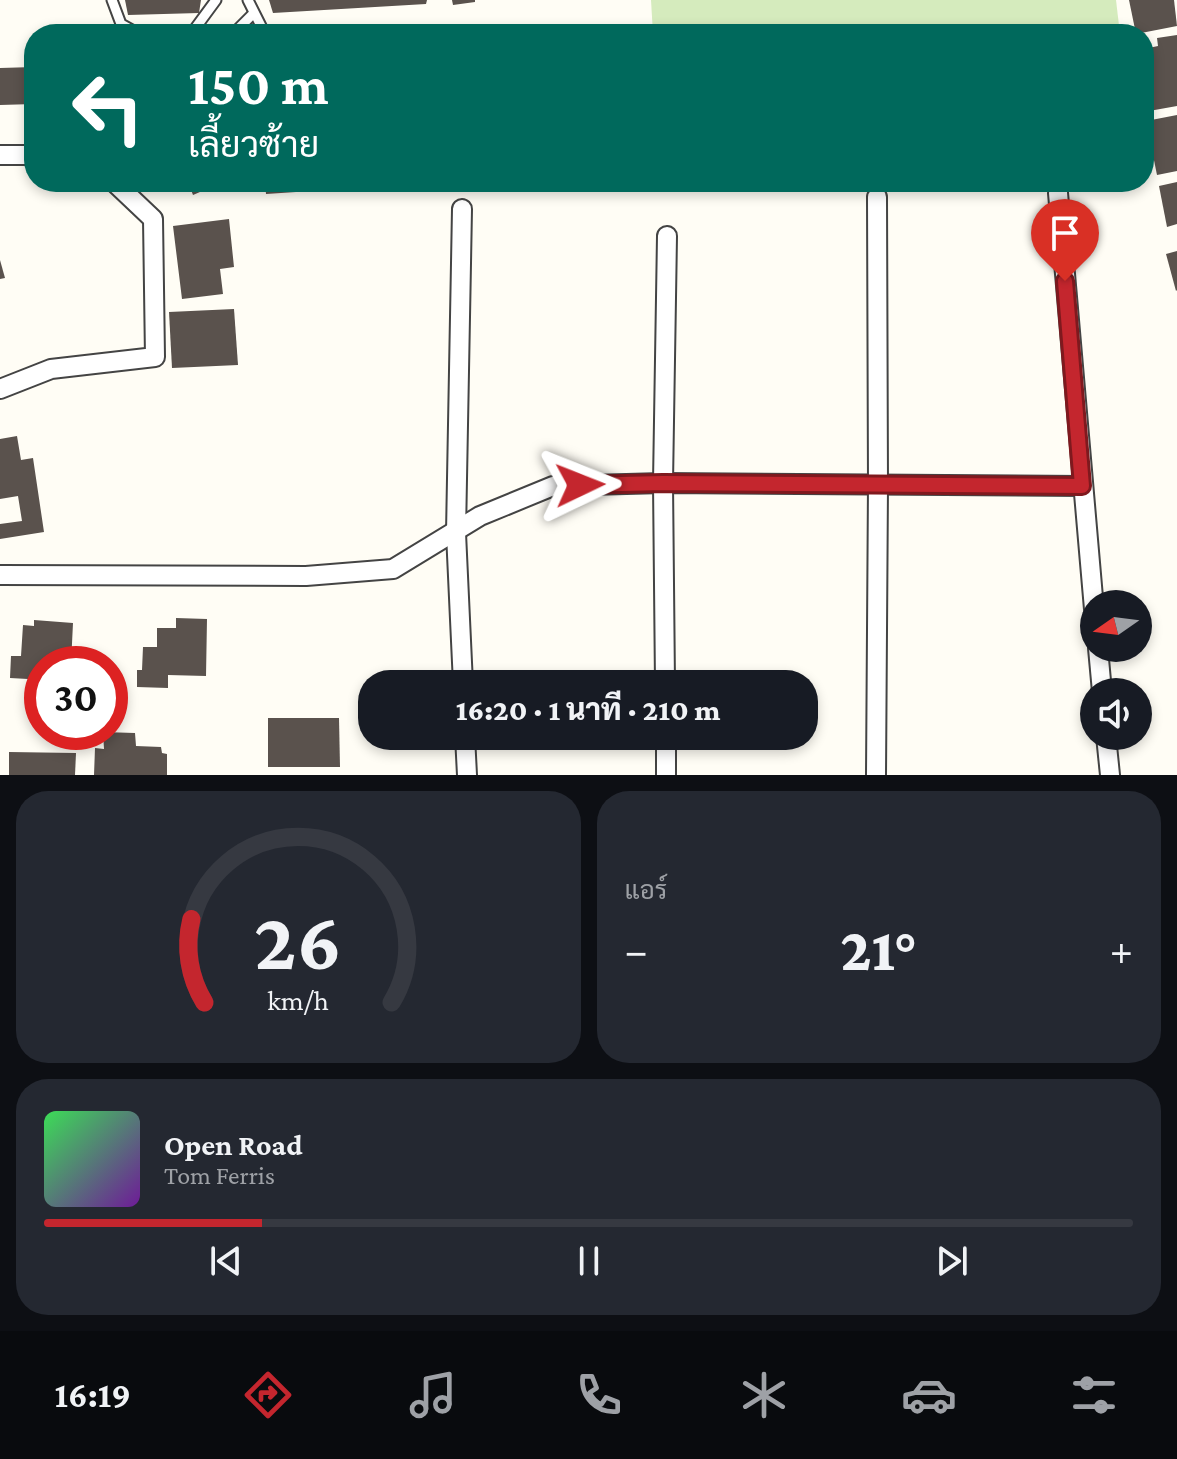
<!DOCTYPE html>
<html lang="th">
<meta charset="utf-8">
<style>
body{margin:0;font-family:"Crimson Pro",Sarabun,serif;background:#242831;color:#f1f3f6;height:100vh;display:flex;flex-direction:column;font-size:30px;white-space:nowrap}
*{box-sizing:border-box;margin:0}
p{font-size:26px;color:#9ea1a6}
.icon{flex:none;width:44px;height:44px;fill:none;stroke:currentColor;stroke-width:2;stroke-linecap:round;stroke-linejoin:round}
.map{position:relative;height:775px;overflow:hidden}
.details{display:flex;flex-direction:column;gap:16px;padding:16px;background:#0d0f14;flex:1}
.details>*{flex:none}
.top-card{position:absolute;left:24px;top:24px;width:1130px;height:168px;border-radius:32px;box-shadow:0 4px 12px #0003;background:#00695c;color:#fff;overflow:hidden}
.needle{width:52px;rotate:256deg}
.controls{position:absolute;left:1080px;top:590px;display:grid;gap:16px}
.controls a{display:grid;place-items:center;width:72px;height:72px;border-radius:50%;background:#171b24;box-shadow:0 4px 12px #0003;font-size:40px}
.speed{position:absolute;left:24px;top:646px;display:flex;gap:16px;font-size:40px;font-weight:700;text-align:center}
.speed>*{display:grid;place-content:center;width:104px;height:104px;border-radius:50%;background:#171b24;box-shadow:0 4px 12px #0003;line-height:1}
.speed .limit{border:12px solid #d22;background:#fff;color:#111}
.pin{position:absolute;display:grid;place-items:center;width:68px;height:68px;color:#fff;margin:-82px -34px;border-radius:50% 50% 50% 0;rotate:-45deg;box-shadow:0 0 8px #0007}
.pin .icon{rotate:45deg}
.me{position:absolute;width:88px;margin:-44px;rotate:88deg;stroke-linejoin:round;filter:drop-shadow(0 0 6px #0008)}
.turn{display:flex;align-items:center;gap:28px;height:168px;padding:0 32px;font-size:36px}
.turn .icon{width:104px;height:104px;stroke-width:2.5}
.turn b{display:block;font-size:56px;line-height:68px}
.big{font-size:60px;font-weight:800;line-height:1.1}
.details .widget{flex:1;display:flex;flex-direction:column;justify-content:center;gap:12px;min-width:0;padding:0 28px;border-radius:32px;background:#242831}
.details .dial{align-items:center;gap:0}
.dial svg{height:208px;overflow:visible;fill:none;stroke:#363941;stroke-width:7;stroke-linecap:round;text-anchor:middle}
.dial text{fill:#f1f3f6;stroke:none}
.song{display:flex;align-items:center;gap:24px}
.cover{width:96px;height:96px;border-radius:12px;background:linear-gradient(135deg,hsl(130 70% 55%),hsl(280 70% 35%))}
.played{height:8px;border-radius:4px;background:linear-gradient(90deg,#c4262e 20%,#363941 20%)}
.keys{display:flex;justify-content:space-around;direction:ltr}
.heat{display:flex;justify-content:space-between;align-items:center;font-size:44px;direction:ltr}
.details .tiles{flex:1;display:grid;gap:16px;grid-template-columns:1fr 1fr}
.widget:last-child{grid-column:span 2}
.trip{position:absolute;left:358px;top:670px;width:460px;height:80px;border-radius:32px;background:#171b24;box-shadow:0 4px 12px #0003;font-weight:800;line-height:80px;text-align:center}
.tabs{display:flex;height:128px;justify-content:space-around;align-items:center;background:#090b0e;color:#9ea1a6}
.tabs .icon{width:56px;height:56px}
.tabs .active{color:#c4262e}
.tabs b{font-size:36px;color:#f1f3f6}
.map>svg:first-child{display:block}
</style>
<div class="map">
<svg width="1177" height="775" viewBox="0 0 1177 775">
<rect width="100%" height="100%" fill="#fffdf5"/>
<!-- green -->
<path fill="#d5ebbd" d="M651,0H1116L1120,34H653Z"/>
<!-- building -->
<g fill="#5a524d">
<path d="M125,0H201L199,13L128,15Z"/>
<path d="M269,0H427L426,4L273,13Z"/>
<path d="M452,0H475V2L453,5Z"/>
<path d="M1129,0H1174L1177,26L1136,34Z"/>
<path d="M1177,35V106L1149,111L1144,85V49L1158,46L1157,38Z"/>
<path d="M34,67V104L0,105V68Z"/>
<path d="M1177,115V171L1157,175L1146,121Z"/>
<path d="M188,182H223L193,195Z"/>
<path d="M265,182H296V192L266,194Z"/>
<path d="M1177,182V224L1167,227L1159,186Z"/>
<path d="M229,219L234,267L220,269L223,294L182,299L173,226Z"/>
<path d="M1177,251V290L1176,291L1166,254Z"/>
<path d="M0,260L5,278L0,279Z"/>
<path d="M234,309L238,365L172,368L169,312Z"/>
<path d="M17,436L21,460L33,458L44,532L0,539V524L22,521L18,496L0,499V439Z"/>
<path d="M176,618L207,619L206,676L168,675V688L137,687V670H142L143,647H157V628H176Z"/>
<path d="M34,620L73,623L71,664H42V692L27,691L28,679L10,678L11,656H21L23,625L34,626Z"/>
<path d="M368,703H372V737H367Z"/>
<path d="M268,718H339L340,767H268Z"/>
<path d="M103,732L135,733L136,746L161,747L162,753L167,754V775H94L95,748L104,749Z"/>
<path d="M9,752L76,753L75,775H9Z"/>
</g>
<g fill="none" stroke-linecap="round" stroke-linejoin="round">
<defs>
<g id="lane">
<path d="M112,0L121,24L139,34"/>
<path d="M248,0L265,34"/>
<path d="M191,34L216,0"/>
<path d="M233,34L253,14"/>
</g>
<g id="street">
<path d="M0,155H34"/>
<path d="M1058,193L1094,609"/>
<path d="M462,209L456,533L463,684"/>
<path d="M0,389L51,369L155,357L153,219L114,182"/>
<path d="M0,575L306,576L393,569L480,516L553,486L663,483L1082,486"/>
<path d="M1098,648L1102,692"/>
<path d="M665,684L663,483L667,236"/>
<path d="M465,736L467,775"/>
<path d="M666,736V775"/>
<path d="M1106,736L1110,775"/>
<path d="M876,775L878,485L877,197"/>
</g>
</defs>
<!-- lane casing -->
<use href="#lane" stroke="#444" stroke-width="13"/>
<!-- street casing -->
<use href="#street" stroke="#444" stroke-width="22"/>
<!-- lane -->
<use href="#lane" stroke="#fff" stroke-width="9"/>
<!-- street -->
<use href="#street" stroke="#fff" stroke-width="18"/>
</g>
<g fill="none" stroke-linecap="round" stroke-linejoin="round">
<defs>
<path id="route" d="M580,485L663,483L1082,486L1065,281"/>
</defs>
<!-- route casing -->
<use href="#route" stroke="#7f191e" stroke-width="20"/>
<!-- route -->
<use href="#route" stroke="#c4262e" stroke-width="14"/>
</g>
</svg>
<div class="controls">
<a><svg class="needle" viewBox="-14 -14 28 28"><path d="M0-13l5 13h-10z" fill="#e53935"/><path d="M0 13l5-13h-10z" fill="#9ea1a6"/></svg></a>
<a><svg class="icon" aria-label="sound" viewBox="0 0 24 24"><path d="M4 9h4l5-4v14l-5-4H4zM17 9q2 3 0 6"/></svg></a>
</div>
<div class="speed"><div class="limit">30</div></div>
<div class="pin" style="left:1065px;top:281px;background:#d93025"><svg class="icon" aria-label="arrive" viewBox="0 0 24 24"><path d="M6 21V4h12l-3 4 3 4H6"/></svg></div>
<svg class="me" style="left:580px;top:485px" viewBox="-20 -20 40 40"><path d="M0-17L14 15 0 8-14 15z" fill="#c4262e" stroke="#fff" stroke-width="4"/></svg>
<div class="trip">16:20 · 1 นาที · 210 m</div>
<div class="top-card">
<div class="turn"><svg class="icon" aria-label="left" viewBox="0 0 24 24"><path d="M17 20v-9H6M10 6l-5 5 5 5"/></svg><div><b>150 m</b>เลี้ยวซ้าย</div></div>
</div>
</div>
<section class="details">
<div class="tiles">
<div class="widget dial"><svg viewBox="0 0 100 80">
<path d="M14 69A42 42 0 1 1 86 69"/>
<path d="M14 69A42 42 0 0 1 9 37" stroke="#c4262e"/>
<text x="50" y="56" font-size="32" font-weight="700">26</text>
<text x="50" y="72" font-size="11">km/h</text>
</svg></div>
<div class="widget"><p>แอร์</p>
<div class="heat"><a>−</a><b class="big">21°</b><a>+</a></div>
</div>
<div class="widget">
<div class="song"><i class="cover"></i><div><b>Open Road</b><p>Tom Ferris</p></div></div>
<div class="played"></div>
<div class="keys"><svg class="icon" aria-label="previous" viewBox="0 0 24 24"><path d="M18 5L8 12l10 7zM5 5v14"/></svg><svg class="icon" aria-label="pause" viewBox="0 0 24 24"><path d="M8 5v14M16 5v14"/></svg><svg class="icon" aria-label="next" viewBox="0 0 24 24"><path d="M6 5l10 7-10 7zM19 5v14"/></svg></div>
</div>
</div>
</section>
<nav class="tabs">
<b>16:19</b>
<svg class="icon active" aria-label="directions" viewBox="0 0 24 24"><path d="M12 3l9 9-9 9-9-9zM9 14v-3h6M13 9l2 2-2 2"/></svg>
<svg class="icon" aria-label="music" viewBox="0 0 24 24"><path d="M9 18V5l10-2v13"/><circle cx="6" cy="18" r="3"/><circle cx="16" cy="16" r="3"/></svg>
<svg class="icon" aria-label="phone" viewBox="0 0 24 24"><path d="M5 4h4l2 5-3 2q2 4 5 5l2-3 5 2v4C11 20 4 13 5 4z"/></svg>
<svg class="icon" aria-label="climate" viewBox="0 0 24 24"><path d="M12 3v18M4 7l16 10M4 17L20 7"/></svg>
<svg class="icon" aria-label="car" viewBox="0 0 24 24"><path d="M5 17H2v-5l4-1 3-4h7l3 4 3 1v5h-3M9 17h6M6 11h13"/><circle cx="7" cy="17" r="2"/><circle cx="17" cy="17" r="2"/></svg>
<svg class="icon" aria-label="filters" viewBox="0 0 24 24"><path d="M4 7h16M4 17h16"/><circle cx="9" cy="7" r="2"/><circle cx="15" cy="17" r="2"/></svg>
</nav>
